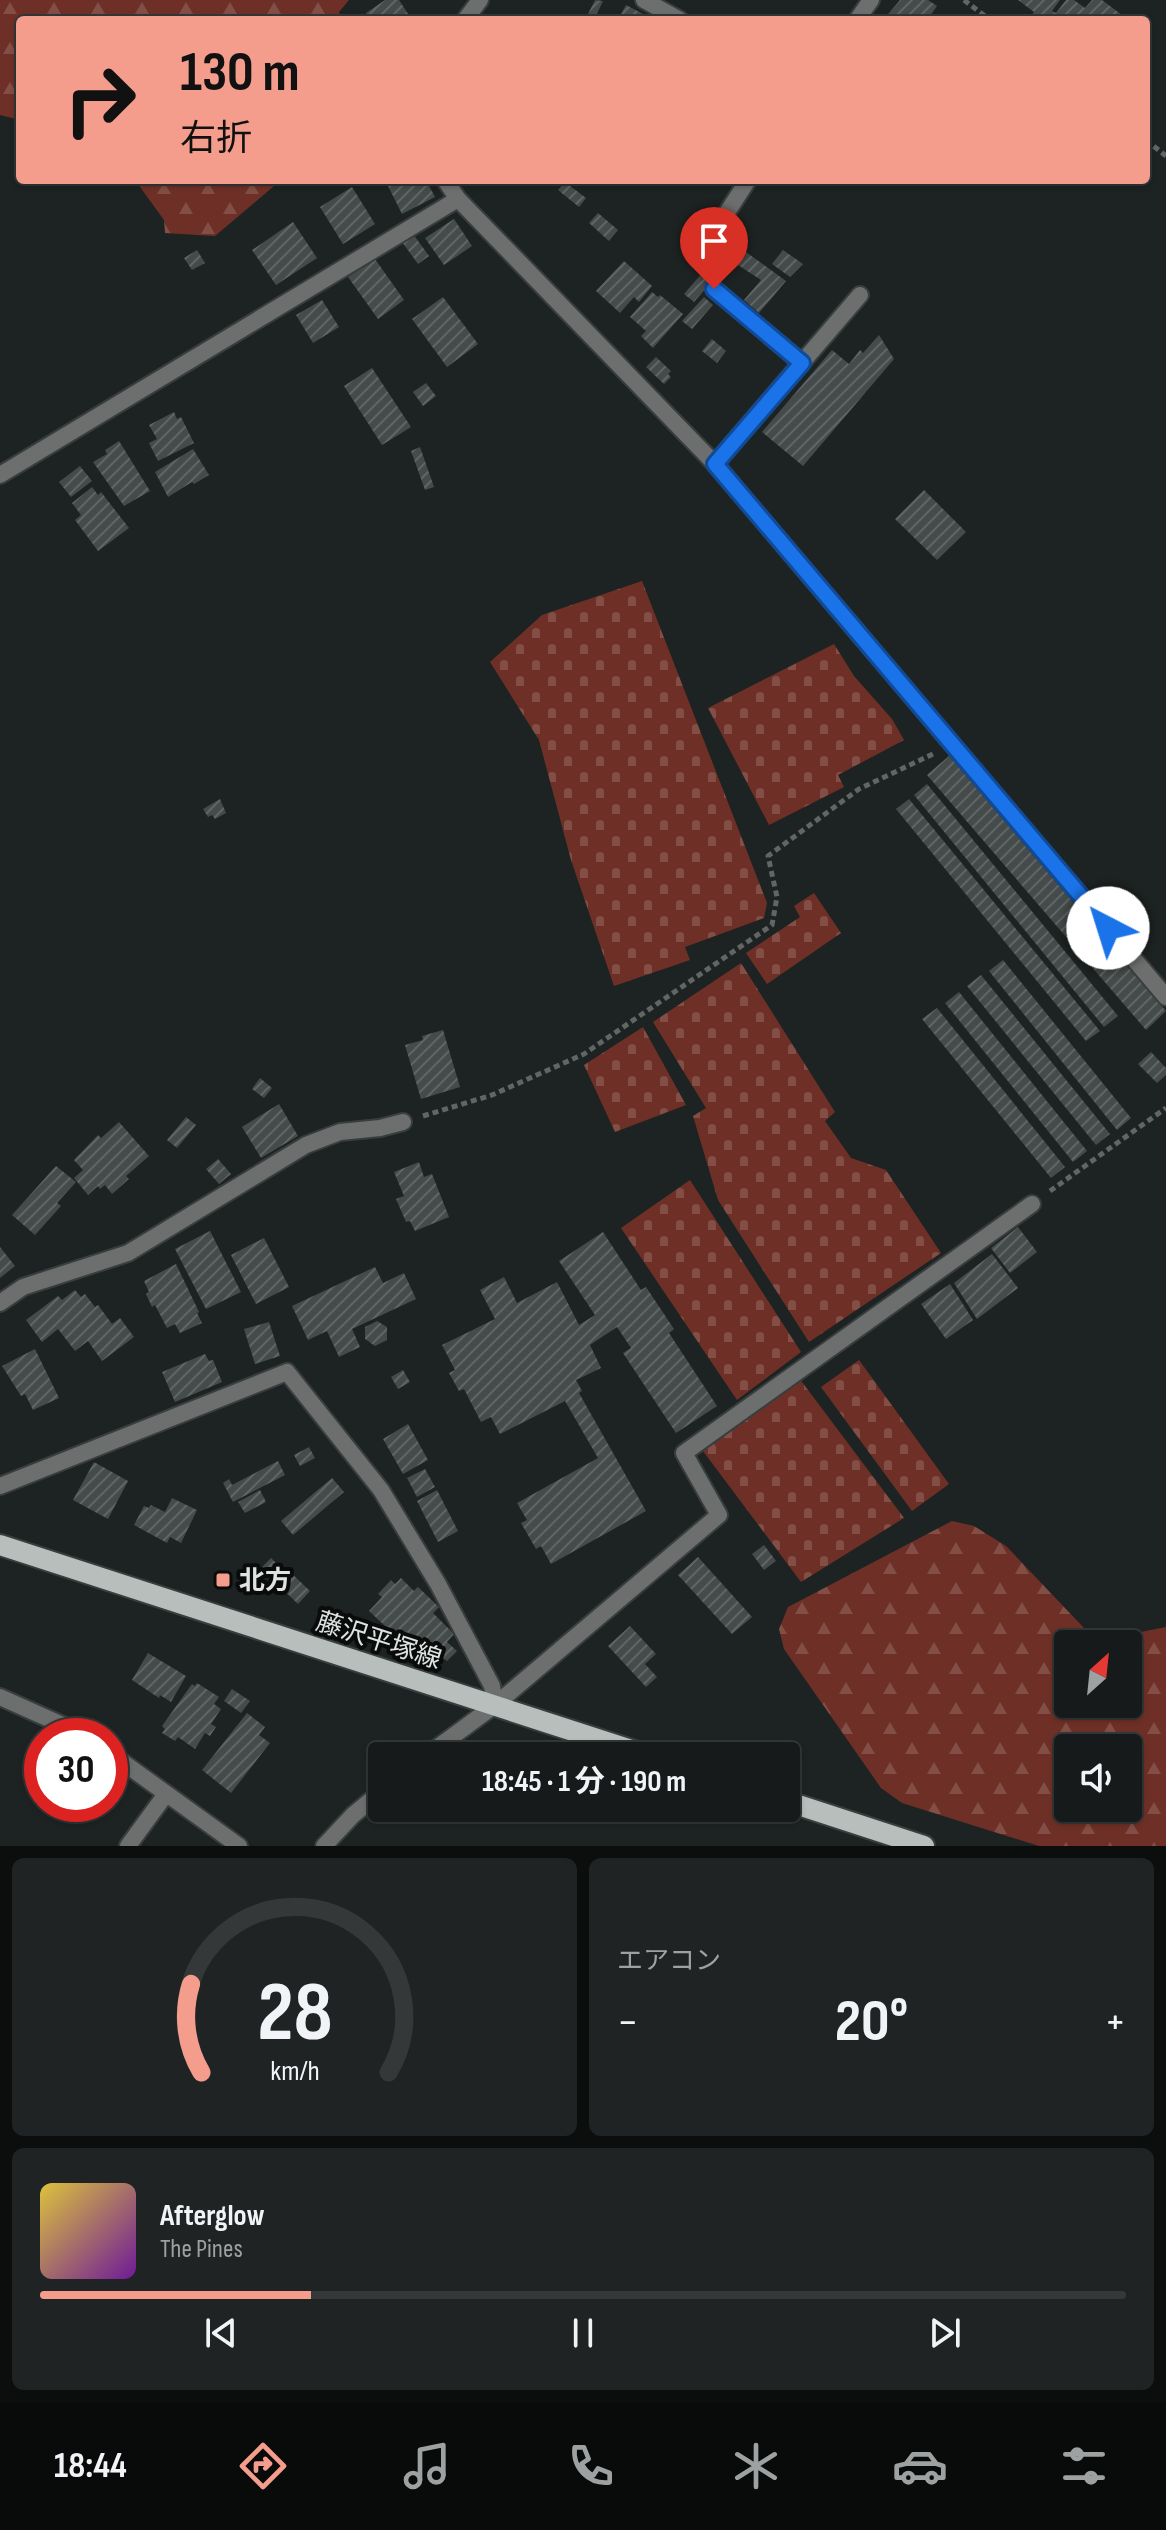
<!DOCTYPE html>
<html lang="ja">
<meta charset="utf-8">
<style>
body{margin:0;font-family:"Sofia Sans Condensed","Noto Sans JP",sans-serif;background:#1f2323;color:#f1f3f6;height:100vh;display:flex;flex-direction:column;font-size:30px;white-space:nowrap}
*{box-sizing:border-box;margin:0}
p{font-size:26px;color:#9ea1a2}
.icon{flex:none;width:44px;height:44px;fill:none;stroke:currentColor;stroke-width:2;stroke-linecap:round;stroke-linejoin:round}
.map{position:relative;height:1846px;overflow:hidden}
.panel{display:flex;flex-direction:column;gap:12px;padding:12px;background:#0c0e0e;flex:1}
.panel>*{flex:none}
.hud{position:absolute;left:16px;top:16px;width:1134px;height:168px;border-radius:8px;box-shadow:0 2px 6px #0004,0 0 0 2px #353839;background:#f49d8d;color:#111;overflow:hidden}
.needle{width:52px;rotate:27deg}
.tools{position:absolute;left:1054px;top:1630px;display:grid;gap:16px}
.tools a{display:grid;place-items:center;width:88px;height:88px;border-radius:8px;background:#161a1a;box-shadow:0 2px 6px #0004,0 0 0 2px #353839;font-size:40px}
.speed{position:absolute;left:24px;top:1718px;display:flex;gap:16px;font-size:40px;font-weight:700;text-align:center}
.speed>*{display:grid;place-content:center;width:104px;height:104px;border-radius:50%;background:#161a1a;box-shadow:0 2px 6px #0004,0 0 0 2px #353839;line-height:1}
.speed .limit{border:12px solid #d22;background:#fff;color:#111}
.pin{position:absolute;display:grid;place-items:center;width:68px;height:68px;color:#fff;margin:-82px -34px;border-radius:50% 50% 50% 0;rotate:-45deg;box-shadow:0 0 8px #0007}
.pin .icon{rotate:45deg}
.me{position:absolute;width:88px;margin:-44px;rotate:320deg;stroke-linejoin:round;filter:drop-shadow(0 0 6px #0008)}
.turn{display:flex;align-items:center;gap:28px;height:168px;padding:0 32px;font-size:36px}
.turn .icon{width:104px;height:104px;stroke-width:2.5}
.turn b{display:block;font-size:56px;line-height:68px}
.big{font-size:60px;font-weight:700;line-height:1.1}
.panel .card{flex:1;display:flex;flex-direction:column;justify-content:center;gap:12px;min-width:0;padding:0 28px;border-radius:12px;background:#1f2323}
.panel .dial{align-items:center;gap:0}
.dial svg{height:208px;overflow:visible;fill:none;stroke:#353839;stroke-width:7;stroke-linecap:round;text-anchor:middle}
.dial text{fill:#f1f3f6;stroke:none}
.song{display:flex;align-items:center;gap:24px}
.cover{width:96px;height:96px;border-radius:12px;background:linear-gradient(135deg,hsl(50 70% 55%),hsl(280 70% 35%))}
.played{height:8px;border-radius:4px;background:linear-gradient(90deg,#f49d8d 25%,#353839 25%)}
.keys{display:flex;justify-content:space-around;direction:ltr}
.heat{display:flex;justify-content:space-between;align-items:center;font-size:44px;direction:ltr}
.panel .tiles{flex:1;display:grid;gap:12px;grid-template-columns:1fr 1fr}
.card:last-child{grid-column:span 2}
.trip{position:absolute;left:368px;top:1742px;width:432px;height:80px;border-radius:8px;background:#161a1a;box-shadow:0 2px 6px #0004,0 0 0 2px #353839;font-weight:700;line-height:80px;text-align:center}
.dock{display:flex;height:128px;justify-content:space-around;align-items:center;background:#090a0a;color:#9ea1a2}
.dock .icon{width:56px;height:56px}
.dock .active{color:#f49d8d}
.dock b{font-size:36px;color:#f1f3f6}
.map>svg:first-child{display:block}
</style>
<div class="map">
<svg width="1166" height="1846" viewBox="0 0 1166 1846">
<defs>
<pattern id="forest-firs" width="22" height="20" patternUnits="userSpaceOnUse" patternTransform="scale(2)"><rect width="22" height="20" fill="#6e3026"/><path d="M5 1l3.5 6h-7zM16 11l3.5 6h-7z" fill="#824e45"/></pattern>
<pattern id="cemetery-stones" width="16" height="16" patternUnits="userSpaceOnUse" patternTransform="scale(2)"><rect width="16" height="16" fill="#6e3026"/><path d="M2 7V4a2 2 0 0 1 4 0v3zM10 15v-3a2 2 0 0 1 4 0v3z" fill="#824e45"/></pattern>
<pattern id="building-hatch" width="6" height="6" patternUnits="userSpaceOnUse" patternTransform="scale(2)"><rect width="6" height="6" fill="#454b4a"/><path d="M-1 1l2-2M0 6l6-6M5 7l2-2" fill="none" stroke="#5f6564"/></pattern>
</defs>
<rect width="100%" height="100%" fill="#1d2322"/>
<!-- forest -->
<g fill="url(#forest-firs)" fill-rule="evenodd">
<path d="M0,0H349L339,12L342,20H20V120L0,115Z"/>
<path d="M135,180H281L215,236L165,233L164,220Z"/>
<path d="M952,1521L974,1526L1006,1546L1084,1628L1121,1636L1166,1627V1846H1039L902,1803L881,1788L784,1649L779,1629L788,1607ZM1068,1644H1128V1704H1068ZM1068,1748H1128V1808H1068Z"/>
</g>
<!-- cemetery -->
<g fill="url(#cemetery-stones)">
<path d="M642,581L767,903L764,918L685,947L690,960L614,986L571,860L539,740L490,662L542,615Z"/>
<path d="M834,644L854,676L892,719L904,740L838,775L844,787L769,825L708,708Z"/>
<path d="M814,893L841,933L767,984L746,953L800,917L794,906Z"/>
<path d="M741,963L835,1112L825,1121L851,1158L886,1170L941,1253L809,1342L718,1200L693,1116L706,1108L653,1022Z"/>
<path d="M643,1027L686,1105L615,1132L584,1065Z"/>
<path d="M690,1180L801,1352L737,1400L621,1228Z"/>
<path d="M859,1360L949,1484L912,1511L821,1387Z"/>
<path d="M799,1378L904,1518L801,1582L703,1451Z"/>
</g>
<!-- building -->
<g fill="url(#building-hatch)">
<path d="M385,0H399L412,20H370L366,13Z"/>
<path d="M595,0L603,1L594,20H585Z"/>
<path d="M900,0H928L937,6L927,20H883Z"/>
<path d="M1018,0H1060L1052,11L1056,13L1066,0H1074L1085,8L1092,0H1102L1126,18L1124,20L1084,18L1082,20H1039L1032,15L1034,12Z"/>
<path d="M626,5L649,17L647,20H618Z"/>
<path d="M385,180H426L435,197L402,214Z"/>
<path d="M565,182L586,198L579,207L558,190Z"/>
<path d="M352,187L375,224L343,244L320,207Z"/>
<path d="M598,213L618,230L609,241L589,223Z"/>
<path d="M454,219L472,246L444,265L425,238Z"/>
<path d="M293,222L317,258L276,285L252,250Z"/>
<path d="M413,234L429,256L418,264L402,242Z"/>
<path d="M197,250L205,263L192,270L184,258Z"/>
<path d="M783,250L803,264L790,277L772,264Z"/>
<path d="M746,252L786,281L759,313L744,300L761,280L738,265Z"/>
<path d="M375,259L404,300L378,319L348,277Z"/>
<path d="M624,261L652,286L639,302L634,297L620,313L596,291Z"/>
<path d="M703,272L713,280L694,302L684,294Z"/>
<path d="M652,292L658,297L660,295L683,314L653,348L641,336L646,331L630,317Z"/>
<path d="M443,297L478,344L447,367L412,319Z"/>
<path d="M704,297L713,305L692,329L682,321Z"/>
<path d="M322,300L339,327L313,343L296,315Z"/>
<path d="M879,335L894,359L803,466L762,432L832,350L849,364L860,350L863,353Z"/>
<path d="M712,339L726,351L717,363L702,351Z"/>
<path d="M656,357L671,371L668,374L671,377L664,384L646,367Z"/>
<path d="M372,368L411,427L382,445L344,386Z"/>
<path d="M426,383L436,396L423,406L413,392Z"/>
<path d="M174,412L177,419L181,417L194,443L158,461L149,443L157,439L149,425Z"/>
<path d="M119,441L150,491L124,506L93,462L107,454L105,450Z"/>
<path d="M420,447L434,487L425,490L411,451Z"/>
<path d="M193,449L209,475L194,484L192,482L168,497L155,472Z"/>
<path d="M80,466L92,481L71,497L59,482Z"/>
<path d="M92,487L98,495L101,492L129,528L98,551L75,520L81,515L72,503Z"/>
<path d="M924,490L966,532L937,560L895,519Z"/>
<path d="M950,755L1166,1011L1146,1030L927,775Z"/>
<path d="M927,784L1118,1016L1104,1027L914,795Z"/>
<path d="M220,799L226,813L215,819L212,815L208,817L203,809Z"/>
<path d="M909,799L1100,1031L1086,1041L896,809Z"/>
<path d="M1003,960L1131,1118L1117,1130L989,971Z"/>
<path d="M981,975L1110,1134L1096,1145L967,986Z"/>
<path d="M959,992L1087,1151L1073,1162L945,1003Z"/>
<path d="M937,1008L1065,1167L1051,1178L922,1019Z"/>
<path d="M443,1030L460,1087L421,1099L405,1045L423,1040L422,1036Z"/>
<path d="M1151,1052L1166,1068V1075L1157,1083L1138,1064Z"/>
<path d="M260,1078L272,1088L264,1098L252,1089Z"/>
<path d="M279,1104L298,1136L261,1158L242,1127Z"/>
<path d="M186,1117L196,1125L177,1148L167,1140Z"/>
<path d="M119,1122L149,1156L126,1176L129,1179L112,1194L105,1185L100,1189L98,1186L88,1195L74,1178L83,1170L74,1160L98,1135L101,1138Z"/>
<path d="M218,1159L231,1174L219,1184L206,1169Z"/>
<path d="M419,1162L424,1177L432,1174L449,1217L415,1231L410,1221L406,1222L396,1199L404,1196L394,1172Z"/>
<path d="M56,1166L76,1182L57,1203L61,1206L35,1235L12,1215Z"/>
<path d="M1018,1227L1037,1252L1010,1273L991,1248Z"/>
<path d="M210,1231L241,1292L206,1309L175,1249Z"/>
<path d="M603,1232L641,1290L646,1287L674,1329L669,1333L717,1406L676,1433L623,1353L631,1348L617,1327L590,1345L601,1368L576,1380L582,1391L579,1393L646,1511L551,1564L541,1546L536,1549L521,1523L527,1520L517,1503L598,1458L565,1401L500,1434L491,1417L481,1422L464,1389L459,1391L449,1373L455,1370L442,1345L495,1319L480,1290L504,1277L517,1303L557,1282L579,1325L595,1315L559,1261Z"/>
<path d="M264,1238L289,1287L256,1304L231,1255Z"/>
<path d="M0,1247L15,1266L0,1278Z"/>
<path d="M992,1254L1018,1288L977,1319L954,1283Z"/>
<path d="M176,1264L199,1312L197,1313L202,1323L180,1333L175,1324L167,1328L155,1305L152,1307L146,1294L149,1292L144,1281Z"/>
<path d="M375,1267L383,1283L404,1273L416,1299L352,1329L360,1347L339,1357L327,1331L308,1340L292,1306Z"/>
<path d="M950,1284L973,1320L946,1339L921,1304Z"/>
<path d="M75,1290L81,1297L85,1294L95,1307L98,1305L112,1324L120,1318L134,1337L102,1361L88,1341L75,1351L58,1329L42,1342L26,1320L58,1296L62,1300Z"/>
<path d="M377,1321L387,1327V1340L375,1346L365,1339V1327Z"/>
<path d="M269,1322L280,1356L255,1364L244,1329Z"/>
<path d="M35,1349L59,1398L33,1410L25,1394L21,1396L2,1366Z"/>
<path d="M205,1354L209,1361L213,1360L222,1382L175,1402L162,1372Z"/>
<path d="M403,1370L410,1382L398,1389L391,1377Z"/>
<path d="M408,1424L428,1460L403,1474L383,1439Z"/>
<path d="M309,1447L315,1458L300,1466L294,1455Z"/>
<path d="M278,1461L285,1475L233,1502L223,1483L229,1479L232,1485Z"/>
<path d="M94,1462L128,1481L108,1519L73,1500Z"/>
<path d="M425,1469L435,1487L417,1497L407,1478Z"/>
<path d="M332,1478L344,1492L293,1535L281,1521Z"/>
<path d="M260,1490L266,1502L245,1513L238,1502Z"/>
<path d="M437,1490L458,1531L438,1542L417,1501Z"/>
<path d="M172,1498L197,1510L181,1543L170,1537L167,1543L134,1525L144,1506L149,1508L151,1505L165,1512Z"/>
<path d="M764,1545L776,1561L764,1570L752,1554Z"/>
<path d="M698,1557L752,1617L732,1634L678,1575Z"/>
<path d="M271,1558L288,1575L290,1572L310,1591L298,1604L261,1568Z"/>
<path d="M401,1578L414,1591L418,1587L439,1607L433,1613L454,1634L447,1642L457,1651L447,1661L425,1646L415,1654L369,1611L382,1597L378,1594L391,1580L395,1584Z"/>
<path d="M630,1626L656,1654L645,1664L657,1677L646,1687L608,1646Z"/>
<path d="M148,1653L186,1676L171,1702L160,1695L159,1698L132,1680Z"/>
<path d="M197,1683L219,1697L214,1704L221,1709L211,1724L216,1727L210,1736L205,1733L195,1749L178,1737L175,1741L162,1733L165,1729L162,1726L192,1684L195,1686Z"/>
<path d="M232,1689L250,1701L241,1713L224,1701Z"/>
<path d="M247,1713L265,1727L259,1735L270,1743L231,1793L202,1770Z"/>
</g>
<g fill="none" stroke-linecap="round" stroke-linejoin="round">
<defs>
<g id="lane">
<path d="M714,289L802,363"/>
<path d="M715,464L860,295"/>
<path d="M0,475L458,199"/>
<path d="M0,1303L23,1287L128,1253L306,1145L340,1132L380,1128L403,1122"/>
<path d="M0,1486L287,1372L381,1490L438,1584L492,1686L495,1705L426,1756"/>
<path d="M0,1697L87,1736"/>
<path d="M110,1753L239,1846"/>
<path d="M128,1846L166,1794"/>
<path d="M324,1846L353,1815L382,1791"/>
</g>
<g id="street">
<path d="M644,0L680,20"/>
<path d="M465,20L480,0"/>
<path d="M857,20L871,0"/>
<path d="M445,180L458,199L715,464L1166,997"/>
<path d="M719,225L748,180"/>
<path d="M495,1705L719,1515L684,1453L1032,1204"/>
</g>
<g id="primary">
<path d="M0,1545L650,1756"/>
<path d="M786,1801L924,1846"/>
</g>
</defs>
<!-- lane casing -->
<use href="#lane" stroke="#383e3d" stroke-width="20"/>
<!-- street casing -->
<use href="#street" stroke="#383e3d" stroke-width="20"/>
<!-- primary casing -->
<use href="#primary" stroke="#383e3d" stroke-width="24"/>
<!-- path -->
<g stroke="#616665" stroke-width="5" stroke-dasharray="6 4" stroke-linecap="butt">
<path d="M964,0L990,20"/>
<path d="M1146,140L1166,156"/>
<path d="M423,1116L492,1095L584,1054L772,925L777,897L768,856L859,789L933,754"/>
<path d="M1050,1191L1166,1108"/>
</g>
<!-- lane -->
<use href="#lane" stroke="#6c6f6e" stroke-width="16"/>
<!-- street -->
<use href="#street" stroke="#6c6f6e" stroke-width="16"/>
<!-- primary -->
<use href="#primary" stroke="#b7bebc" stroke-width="20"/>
</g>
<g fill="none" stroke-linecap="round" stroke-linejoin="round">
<defs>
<path id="route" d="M714,289L802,363L715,464L1108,928"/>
</defs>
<!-- route casing -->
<use href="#route" stroke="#114b97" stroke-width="20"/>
<!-- route -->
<use href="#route" stroke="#1a73e8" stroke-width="14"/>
</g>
<!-- markers -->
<rect fill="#f49d8d" stroke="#090c0b" stroke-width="3" x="215" y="1572" width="16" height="16" rx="4"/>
<g text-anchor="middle" stroke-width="8" stroke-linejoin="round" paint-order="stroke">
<!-- poi labels -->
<g font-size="26" font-weight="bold" fill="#dfe3e2" stroke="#090c0b" text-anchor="start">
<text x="239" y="1589">北方</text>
</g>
<!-- street labels -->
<g font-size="26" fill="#dfe3e2" stroke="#090c0b">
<text transform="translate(379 1640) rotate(18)" y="9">藤沢平塚線</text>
</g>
</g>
</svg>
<div class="tools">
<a><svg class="needle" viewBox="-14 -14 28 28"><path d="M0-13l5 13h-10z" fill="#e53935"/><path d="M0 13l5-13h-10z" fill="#9ea1a2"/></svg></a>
<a><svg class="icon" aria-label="sound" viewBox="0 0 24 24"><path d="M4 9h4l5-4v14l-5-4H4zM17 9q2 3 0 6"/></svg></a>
</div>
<div class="speed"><div class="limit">30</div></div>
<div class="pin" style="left:714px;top:289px;background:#d93025"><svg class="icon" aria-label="arrive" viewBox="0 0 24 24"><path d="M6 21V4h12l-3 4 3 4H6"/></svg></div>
<svg class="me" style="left:1108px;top:928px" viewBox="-20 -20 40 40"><circle r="19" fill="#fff"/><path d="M0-13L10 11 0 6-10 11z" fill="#1a73e8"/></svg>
<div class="trip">18:45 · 1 分 · 190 m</div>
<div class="hud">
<div class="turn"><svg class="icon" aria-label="right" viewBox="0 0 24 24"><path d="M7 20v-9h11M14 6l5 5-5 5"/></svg><div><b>130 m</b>右折</div></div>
</div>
</div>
<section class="panel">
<div class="tiles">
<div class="card dial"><svg viewBox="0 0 100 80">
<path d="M14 69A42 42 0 1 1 86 69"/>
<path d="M14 69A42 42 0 0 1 10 35" stroke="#f49d8d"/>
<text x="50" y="56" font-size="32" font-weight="700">28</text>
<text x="50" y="72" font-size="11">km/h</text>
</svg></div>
<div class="card"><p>エアコン</p>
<div class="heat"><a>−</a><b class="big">20°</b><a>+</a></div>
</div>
<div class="card">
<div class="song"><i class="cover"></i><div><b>Afterglow</b><p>The Pines</p></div></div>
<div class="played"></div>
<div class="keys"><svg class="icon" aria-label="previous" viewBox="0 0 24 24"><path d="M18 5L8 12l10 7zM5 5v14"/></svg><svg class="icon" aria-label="pause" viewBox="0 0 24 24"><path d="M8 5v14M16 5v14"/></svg><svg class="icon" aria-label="next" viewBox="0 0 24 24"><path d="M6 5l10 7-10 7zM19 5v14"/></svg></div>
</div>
</div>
</section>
<nav class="dock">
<b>18:44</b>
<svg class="icon active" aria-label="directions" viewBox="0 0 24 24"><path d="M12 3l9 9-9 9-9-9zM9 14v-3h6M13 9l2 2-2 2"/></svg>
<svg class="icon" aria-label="music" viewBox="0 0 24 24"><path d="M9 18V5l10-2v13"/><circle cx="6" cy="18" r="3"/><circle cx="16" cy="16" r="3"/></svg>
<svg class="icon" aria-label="phone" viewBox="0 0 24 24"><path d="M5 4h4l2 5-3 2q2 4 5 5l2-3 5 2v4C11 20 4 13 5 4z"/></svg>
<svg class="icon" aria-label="climate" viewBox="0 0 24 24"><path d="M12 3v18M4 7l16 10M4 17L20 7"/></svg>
<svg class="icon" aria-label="car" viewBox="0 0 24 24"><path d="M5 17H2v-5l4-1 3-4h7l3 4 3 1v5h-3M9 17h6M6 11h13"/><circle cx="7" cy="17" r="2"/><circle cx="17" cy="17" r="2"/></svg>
<svg class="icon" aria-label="filters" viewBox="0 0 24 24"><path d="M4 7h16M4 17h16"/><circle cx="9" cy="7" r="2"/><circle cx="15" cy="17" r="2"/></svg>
</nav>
